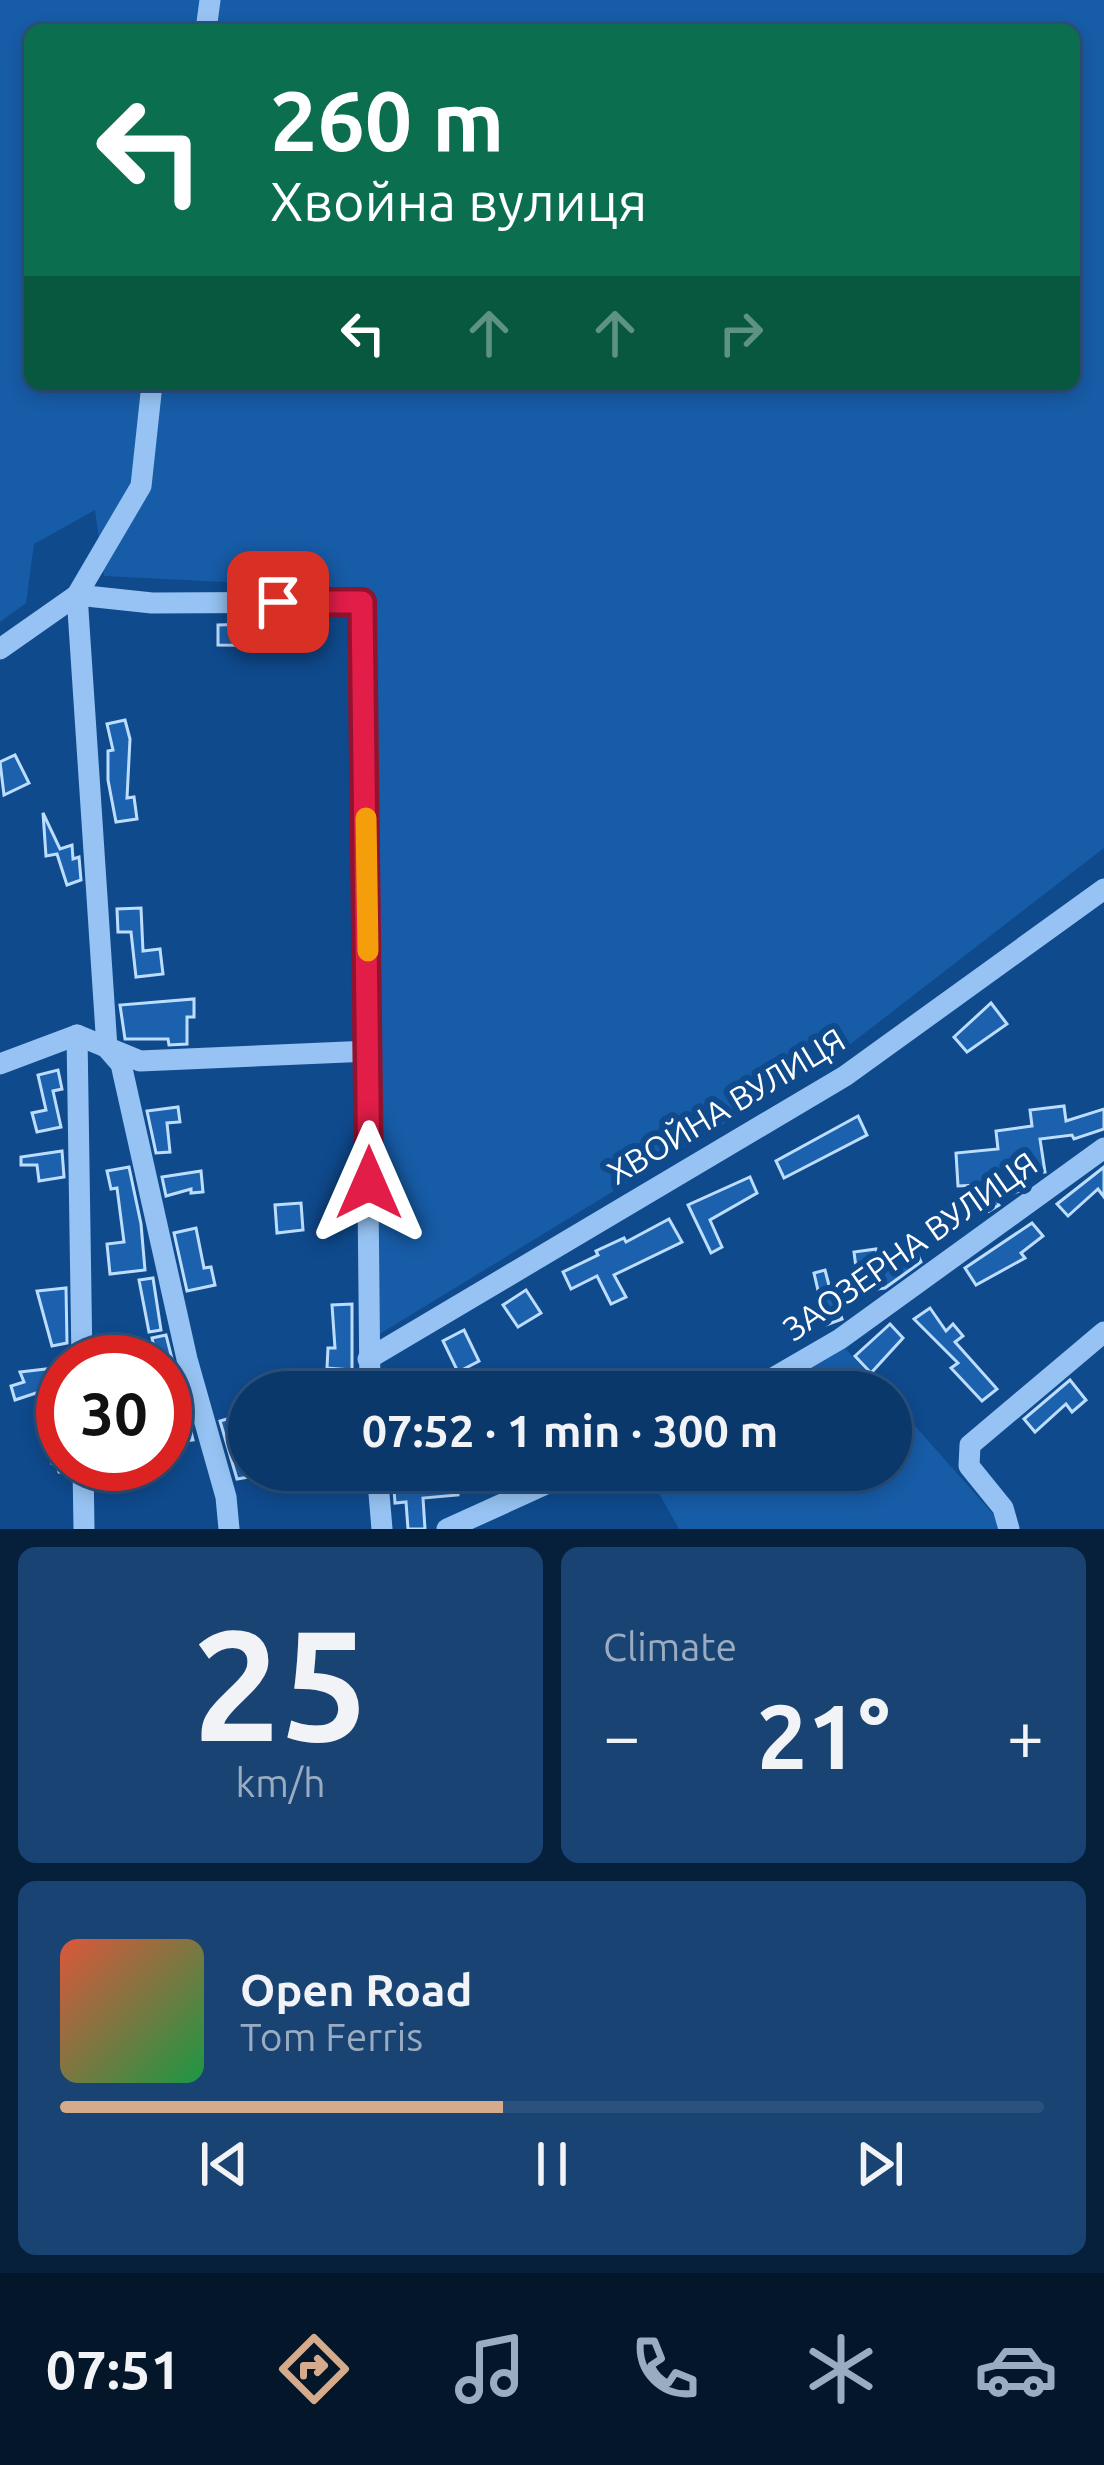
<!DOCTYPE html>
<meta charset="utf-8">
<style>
body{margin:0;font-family:Ubuntu,sans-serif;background:#194372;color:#f1f3f6;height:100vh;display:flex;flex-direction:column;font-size:45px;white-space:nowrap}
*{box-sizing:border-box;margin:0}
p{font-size:39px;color:#9aacc1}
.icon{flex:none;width:66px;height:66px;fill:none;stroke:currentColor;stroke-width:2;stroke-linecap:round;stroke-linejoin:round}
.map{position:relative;height:1529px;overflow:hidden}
.drawer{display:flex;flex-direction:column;gap:18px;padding:18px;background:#061f3a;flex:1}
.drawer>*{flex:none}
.top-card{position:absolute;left:24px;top:24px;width:1056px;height:366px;border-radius:18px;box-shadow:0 6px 18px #0003,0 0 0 3px #2b527e;background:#0b6e4f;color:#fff;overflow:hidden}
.speed{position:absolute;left:36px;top:1335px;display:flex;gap:24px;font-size:60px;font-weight:700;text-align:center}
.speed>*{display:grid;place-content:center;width:156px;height:156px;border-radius:50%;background:#0b386a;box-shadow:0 6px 18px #0003,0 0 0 3px #2b527e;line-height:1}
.speed .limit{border:18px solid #d22;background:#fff;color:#111}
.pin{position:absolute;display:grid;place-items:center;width:102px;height:102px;color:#fff;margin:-51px;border-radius:24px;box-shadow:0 6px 18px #0006}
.me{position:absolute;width:132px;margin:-66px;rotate:0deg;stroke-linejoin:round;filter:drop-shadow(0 0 9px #0008)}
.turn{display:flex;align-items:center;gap:42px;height:252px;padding:0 48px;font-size:54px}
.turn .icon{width:156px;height:156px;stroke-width:2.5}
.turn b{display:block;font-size:84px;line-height:102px}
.lanes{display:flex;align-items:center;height:114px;padding:0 48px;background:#0003;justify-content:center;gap:60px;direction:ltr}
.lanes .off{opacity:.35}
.big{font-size:90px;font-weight:700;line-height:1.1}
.drawer .card{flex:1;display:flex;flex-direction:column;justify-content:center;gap:18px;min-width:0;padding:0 42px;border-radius:18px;background:#194372}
.drawer .dial{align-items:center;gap:0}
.dial b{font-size:156px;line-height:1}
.song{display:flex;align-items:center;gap:36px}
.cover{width:144px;height:144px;border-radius:18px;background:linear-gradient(135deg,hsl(10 70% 55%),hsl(140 70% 35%))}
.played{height:12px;border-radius:6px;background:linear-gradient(90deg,#d6ab8b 45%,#2b527e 45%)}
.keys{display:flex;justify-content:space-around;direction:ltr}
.heat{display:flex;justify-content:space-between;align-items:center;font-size:66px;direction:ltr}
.drawer .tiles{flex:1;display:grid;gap:18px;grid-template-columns:1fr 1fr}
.card:last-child{grid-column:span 2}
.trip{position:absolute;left:228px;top:1371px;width:684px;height:120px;border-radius:60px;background:#0b386a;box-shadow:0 6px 18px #0003,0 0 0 3px #2b527e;font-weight:700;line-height:120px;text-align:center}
.dock{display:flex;height:192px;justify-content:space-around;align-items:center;background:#04162a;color:#9aacc1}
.dock .icon{width:84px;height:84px}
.dock .on{color:#d6ab8b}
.dock b{font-size:54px;color:#f1f3f6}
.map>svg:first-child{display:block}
</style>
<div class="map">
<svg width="1104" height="1529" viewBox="0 0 1104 1529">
<rect width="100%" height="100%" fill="#0f4a8d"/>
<!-- green -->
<g fill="#175ca7" fill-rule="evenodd">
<path d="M0,0H1104V848L835,1056L373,1338L377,1061L368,589L104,576L95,510L34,544L26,603L0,622ZM30,30H1074V384H30Z"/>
<path d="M844,1347L885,1392H762Z"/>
<path d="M891,1399L1002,1524L998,1529H679L646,1470H891Z"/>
</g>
<!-- building -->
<g fill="#1c61ad" stroke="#bdddfe" stroke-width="3">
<path d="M290,623V646L218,645V625Z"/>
<path d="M125,720L130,739L127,798L134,797L137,819L116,822L108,780V751L113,750L107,724Z"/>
<path d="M15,755L29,783L4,795L0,762Z"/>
<path d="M43,813L60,849L72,845L73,859L79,857L81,880L67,885L57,854L46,856Z"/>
<path d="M141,908L143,951L160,949L163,974L136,977L131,932H118L117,909Z"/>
<path d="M194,999V1017H187V1044L169,1045L168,1039H125L120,1005Z"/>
<path d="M991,1003L1007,1024L967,1052L954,1037Z"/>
<path d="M58,1070L62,1089L53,1091L61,1127L37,1132L32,1113L46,1110L38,1075Z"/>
<path d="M1064,1106L1066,1121L1104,1109V1129L1074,1139L1072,1135L1040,1139L1045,1172L1017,1176L1019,1191L997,1200L999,1205L989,1211L978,1185L958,1186L956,1153L998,1149L996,1131L1032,1126L1030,1110Z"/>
<path d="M178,1107L180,1122L167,1123L170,1152L156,1153L147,1111Z"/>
<path d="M858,1116L867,1135L784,1178L776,1161Z"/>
<path d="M62,1151L64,1177L39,1181L37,1165H21V1157Z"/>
<path d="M129,1167L141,1224L145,1270L110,1274L107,1244L124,1242L117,1188L111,1189L107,1171Z"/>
<path d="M1104,1167V1197L1098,1189L1068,1216L1057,1204Z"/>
<path d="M201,1171L203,1192L191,1193V1189L166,1196L162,1177Z"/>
<path d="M750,1177L757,1193L710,1220L722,1247L711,1253L688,1205Z"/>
<path d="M301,1203L303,1230L277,1233L275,1205Z"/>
<path d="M669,1219L682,1242L614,1275L626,1297L611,1304L597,1276L571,1289L563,1272L598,1255L596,1251L624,1238L626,1242Z"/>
<path d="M1032,1223L1043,1236L1021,1253L1025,1258L976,1285L965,1268Z"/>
<path d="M196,1228L204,1268L211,1267L215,1285L187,1291L174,1233Z"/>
<path d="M915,1248L921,1262L885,1288L859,1291L854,1252L876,1249L878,1262Z"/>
<path d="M825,1270L830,1289L854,1286L856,1302L837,1304L842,1319L826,1325L814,1273Z"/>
<path d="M153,1278L161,1330L149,1332L139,1280Z"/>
<path d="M66,1288L67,1343L52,1346L37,1291Z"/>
<path d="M526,1290L541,1313L518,1327L503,1305Z"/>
<path d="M352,1304V1370L327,1368L328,1348H335L332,1305Z"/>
<path d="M930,1308L946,1331L953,1324L963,1336L955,1342L997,1389L982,1401L951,1368L958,1363L914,1319Z"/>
<path d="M890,1324L903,1338L871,1373L855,1356Z"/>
<path d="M464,1330L479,1361L458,1372L443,1341Z"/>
<path d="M166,1335L180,1390L165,1393V1358L156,1359L152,1338Z"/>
<path d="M63,1367V1472H59L56,1462L52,1463L39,1392L15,1400L11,1386L24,1382L20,1372Z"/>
<path d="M1070,1380L1086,1400L1072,1412L1066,1404L1035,1432L1024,1419Z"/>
<path d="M187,1416L193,1440L165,1443V1419Z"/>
<path d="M237,1416L244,1442L249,1441V1477L237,1479L220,1421Z"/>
<path d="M456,1472L458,1495L423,1498L425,1529H408L406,1502L395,1503L393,1475Z"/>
</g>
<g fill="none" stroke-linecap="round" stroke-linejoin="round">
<!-- minor -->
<g stroke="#96c3f3" stroke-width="21">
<path d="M206,30L210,0"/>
<path d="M152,384L141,486L77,595L107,1048L121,1064L187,1359L226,1497L229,1529"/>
<path d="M0,649L77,595L152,603L362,602L370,1392"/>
<path d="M77,1035L82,1362"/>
<path d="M0,1064L77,1035L140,1061L370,1051"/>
<path d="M368,1359L845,1076L1104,889"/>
<path d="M749,1392L840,1339L1104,1148"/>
<path d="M83,1464L84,1529"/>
<path d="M377,1470L382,1529"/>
<path d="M447,1529L577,1470"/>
<path d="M1009,1529L1003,1508L969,1466L970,1445L1104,1332"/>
</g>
</g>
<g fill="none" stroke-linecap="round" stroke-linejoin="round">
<defs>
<path id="route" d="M278,602H362L369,1183"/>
</defs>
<!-- route casing -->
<use href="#route" stroke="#92132f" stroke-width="30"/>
<!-- route -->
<use href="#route" stroke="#e11d48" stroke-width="21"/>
<!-- slow -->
<path stroke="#f59e0b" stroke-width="21" d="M366,818L368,951"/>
</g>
<g text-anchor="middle" stroke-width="12" stroke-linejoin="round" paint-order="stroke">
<!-- street labels -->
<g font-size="33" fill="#fff" stroke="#0f4a8d">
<text transform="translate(726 1106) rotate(-31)" y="12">ХВОЙНА ВУЛИЦЯ</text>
<text transform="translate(910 1246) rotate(-35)" y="12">ЗАОЗЕРНА ВУЛИЦЯ</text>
</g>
</g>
</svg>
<div class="speed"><div class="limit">30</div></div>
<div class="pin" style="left:278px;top:602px;background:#d93025"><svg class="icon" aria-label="arrive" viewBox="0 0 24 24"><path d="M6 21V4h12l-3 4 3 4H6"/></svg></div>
<svg class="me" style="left:369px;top:1183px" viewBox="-20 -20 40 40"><path d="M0-17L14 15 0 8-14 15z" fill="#e11d48" stroke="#fff" stroke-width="4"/></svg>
<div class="trip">07:52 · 1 min · 300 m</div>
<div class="top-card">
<div class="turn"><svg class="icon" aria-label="left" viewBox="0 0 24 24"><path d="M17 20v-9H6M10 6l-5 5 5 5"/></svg><div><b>260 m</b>Хвойна вулиця</div></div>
<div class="lanes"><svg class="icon" aria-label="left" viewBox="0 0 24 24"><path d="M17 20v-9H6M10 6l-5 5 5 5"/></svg><svg class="icon off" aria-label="ahead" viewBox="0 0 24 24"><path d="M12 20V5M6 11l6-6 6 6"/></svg><svg class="icon off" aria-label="ahead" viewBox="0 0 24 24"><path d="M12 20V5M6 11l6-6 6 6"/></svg><svg class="icon off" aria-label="right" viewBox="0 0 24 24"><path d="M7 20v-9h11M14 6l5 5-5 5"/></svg></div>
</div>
</div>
<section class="drawer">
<div class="tiles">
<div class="card dial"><b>25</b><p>km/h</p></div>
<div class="card"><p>Climate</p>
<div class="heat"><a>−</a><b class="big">21°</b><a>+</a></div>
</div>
<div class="card">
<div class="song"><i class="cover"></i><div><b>Open Road</b><p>Tom Ferris</p></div></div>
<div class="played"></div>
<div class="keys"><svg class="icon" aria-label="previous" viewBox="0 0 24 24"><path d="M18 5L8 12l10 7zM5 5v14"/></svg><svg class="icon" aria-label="pause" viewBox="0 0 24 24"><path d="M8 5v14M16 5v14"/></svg><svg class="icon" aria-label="next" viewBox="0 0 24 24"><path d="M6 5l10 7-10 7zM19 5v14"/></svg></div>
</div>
</div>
</section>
<nav class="dock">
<b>07:51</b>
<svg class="icon on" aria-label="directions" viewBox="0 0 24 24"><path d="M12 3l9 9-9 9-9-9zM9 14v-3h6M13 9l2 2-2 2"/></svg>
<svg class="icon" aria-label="music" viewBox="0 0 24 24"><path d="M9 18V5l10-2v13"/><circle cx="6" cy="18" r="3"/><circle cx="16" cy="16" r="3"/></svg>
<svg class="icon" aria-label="phone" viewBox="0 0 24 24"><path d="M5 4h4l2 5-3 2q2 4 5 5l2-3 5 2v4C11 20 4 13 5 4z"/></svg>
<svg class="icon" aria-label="climate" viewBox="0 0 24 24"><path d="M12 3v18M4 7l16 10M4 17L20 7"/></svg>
<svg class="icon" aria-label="car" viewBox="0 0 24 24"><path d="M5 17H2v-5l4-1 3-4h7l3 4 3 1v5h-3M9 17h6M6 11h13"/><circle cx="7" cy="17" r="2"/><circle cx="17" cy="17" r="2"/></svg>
</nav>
